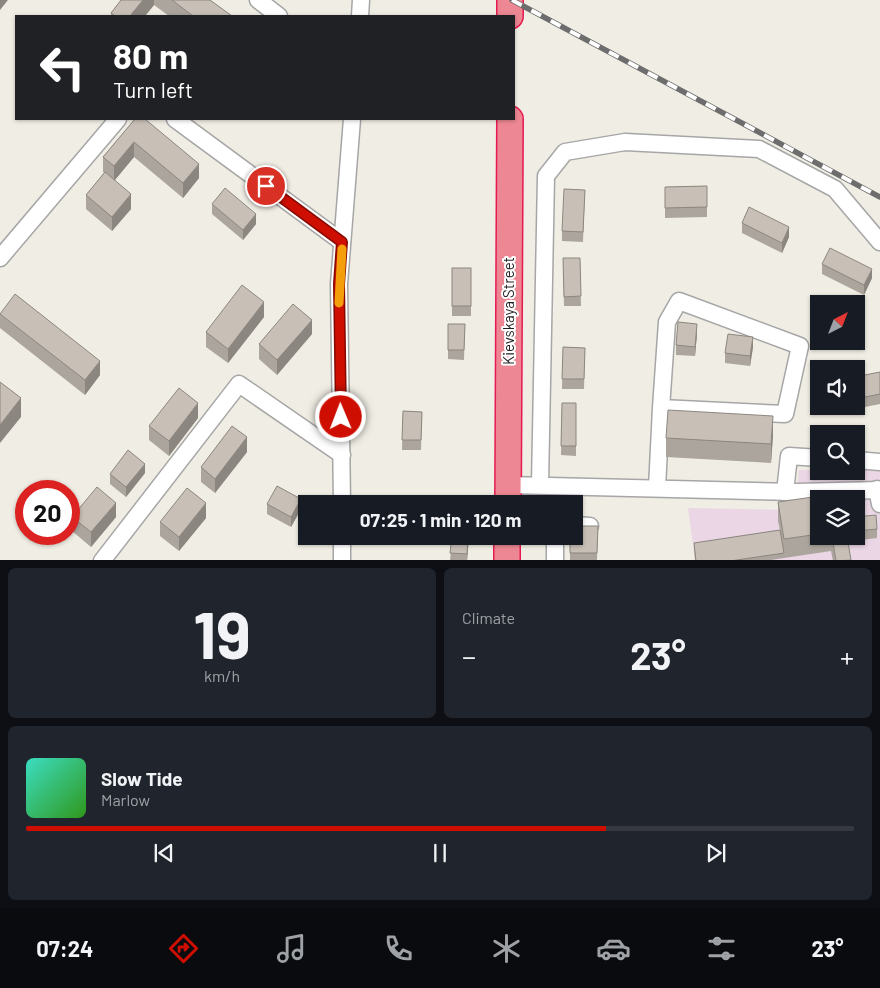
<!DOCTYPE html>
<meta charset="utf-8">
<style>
body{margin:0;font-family:Barlow,sans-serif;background:#20242c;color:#f1f3f6;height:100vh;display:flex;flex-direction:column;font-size:19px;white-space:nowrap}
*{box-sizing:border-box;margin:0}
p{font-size:16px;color:#9ea1a6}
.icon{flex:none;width:28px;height:28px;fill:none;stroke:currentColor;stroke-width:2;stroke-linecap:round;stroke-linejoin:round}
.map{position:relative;height:560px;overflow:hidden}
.details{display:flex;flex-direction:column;gap:8px;padding:8px;background:#0d0f14;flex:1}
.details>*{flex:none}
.banner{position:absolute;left:15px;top:15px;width:500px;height:105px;border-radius:0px;box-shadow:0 1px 4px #0004;background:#202124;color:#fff;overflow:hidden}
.needle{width:32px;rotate:42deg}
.fabs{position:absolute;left:810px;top:295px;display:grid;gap:10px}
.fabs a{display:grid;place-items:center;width:55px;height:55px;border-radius:0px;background:#171b24;box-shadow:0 1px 4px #0004;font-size:25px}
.speed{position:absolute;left:15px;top:480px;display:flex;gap:10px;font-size:25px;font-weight:700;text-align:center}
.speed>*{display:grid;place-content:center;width:65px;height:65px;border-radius:50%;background:#171b24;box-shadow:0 1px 4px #0004;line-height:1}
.speed .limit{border:8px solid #d22;background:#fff;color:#111}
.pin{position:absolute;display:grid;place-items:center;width:42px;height:42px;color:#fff;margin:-21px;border:2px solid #fff;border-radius:50%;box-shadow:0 1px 5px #0007}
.me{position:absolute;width:55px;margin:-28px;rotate:359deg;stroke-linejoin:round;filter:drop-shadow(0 0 4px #0008)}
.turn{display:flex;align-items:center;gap:18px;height:105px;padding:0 15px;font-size:22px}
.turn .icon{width:65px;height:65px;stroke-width:2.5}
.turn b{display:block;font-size:35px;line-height:42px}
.big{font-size:38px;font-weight:700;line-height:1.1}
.details .card{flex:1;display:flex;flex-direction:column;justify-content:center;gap:8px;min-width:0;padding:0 18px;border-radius:8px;background:#20242c}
.details .dial{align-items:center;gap:0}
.dial b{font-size:65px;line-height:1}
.song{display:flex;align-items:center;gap:15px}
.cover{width:60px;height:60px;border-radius:8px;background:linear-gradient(135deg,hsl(170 70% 55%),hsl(110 70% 35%))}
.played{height:5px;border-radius:2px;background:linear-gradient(90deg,#cd0e00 70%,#363941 70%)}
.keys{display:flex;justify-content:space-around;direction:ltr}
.heat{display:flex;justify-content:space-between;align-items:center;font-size:28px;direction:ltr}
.details .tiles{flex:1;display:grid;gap:8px;grid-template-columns:1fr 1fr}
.card:last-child{grid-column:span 2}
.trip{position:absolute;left:298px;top:495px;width:285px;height:50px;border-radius:0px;background:#171b24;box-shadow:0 1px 4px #0004;font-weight:700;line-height:50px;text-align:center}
.menu{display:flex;height:80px;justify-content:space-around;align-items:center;background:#090b0e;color:#9ea1a6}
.menu .icon{width:35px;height:35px}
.menu .on{color:#cd0e00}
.menu b{font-size:22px;color:#f1f3f6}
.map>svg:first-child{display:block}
</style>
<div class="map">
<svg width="880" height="561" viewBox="0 0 880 561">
<rect width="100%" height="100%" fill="#f0ede4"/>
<!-- industrial -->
<path fill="#ead6e4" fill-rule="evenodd" d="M799,470H880V560H695L688,508L795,510ZM819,499H856V536H819Z"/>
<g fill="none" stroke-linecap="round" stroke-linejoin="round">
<defs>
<g id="minor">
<path d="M258,0L279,16"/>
<path d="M360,16L361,0"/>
<path d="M175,119L342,242"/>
<path d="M0,258L118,119"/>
<path d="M856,460L880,462"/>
<path d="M508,485L797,492L880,490"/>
<path d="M540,485L546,176L565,152L625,142L759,149L835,189L880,242"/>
<path d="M657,488L661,408L785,414L800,346L679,301L667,322L661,408"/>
<path d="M877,489L880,504"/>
<path d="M785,492L789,456L819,458"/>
<path d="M342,504L339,284L352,119"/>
<path d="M574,525L590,526"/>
<path d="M342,536V561"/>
<path d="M102,561L239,384L342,455"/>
<path d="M555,561V536"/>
</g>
<g id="highway">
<path d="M510,16V0"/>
<path d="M508,504L510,119"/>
<path d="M507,561V536"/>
</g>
</defs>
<!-- minor casing -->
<use href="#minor" stroke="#a6a6a6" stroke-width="19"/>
<!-- highway casing -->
<use href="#highway" stroke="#e61a51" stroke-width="28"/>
<!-- minor -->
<use href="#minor" stroke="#fff" stroke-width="16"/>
<!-- highway -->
<use href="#highway" stroke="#ec8793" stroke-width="25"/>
<defs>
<path id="rail" d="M512,0L880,197"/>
</defs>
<!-- rail casing -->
<use href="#rail" stroke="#6d6d6d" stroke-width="5.5"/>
<!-- rail -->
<use href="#rail" stroke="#fff" stroke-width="4" stroke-dasharray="11" stroke-linecap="butt"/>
</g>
<!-- wall -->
<g fill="#aca59d">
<path d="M121,0H210L232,16H169L154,5L145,16H111V13Z"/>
<path d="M135,119L199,178L183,198L134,157L115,180L131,209L112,231L86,209V195L104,173L103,172V157Z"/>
<path d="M707,186V217L665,218V187Z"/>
<path d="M585,190L583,242L562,241V231Z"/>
<path d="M212,204L256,224L243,240L212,214Z"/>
<path d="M742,223L789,237L782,253L742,233Z"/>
<path d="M563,258H580L581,306H564Z"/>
<path d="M822,264L872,278L864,295L822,274Z"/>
<rect x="452" y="268" width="19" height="48"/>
<path d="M0,313L100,375L85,395L0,328Z"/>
<path d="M264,317L228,363L206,347V332Z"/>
<path d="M448,324H465L464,360L448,359Z"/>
<path d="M312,334L277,375L259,359V344Z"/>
<path d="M697,334L695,356L676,355V345Z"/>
<path d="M563,347L585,348L584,389H562Z"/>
<path d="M753,347L750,366L725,363V353Z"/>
<path d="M880,372V404L865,407L860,385V376Z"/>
<path d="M562,403H576V456L561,455Z"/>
<path d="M403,411L422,412L421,450H402Z"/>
<path d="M198,418L169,456L149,440V426Z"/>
<path d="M773,435L771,463L666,457V438Z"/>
<path d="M247,452L215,493L201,482V467Z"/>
<path d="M145,473L126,497L110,484V474Z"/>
<path d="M819,499V536H847L851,561H833L831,551L764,561H695L694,543L780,530L778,521V502Z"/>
<path d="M267,504L301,509L291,527L267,514Z"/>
<path d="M72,517H116L91,547L72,531Z"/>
<path d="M856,517L877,529V538L853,541L852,536H856Z"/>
<path d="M206,518L179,551L160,536V522Z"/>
<path d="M598,526L597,561H570V536Z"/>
<path d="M452,536H469L467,561H450Z"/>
</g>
<!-- shaded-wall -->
<g fill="#8c8680">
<path d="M0,0H8L0,10Z"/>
<path d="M143,0H154V5L145,16H130Z"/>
<path d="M134,142V157L114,181V166Z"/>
<path d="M199,164V178L183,198V183Z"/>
<path d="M131,194V209L112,231V217Z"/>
<path d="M256,214V224L243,240V230Z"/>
<path d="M789,227V237L782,253V243Z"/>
<path d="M872,269V278L864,295V285Z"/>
<path d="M264,302V317L228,363V349Z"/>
<path d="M312,320V334L277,375V360Z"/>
<path d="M697,324V334L695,356V347Z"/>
<path d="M753,337V347L750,366V356Z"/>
<path d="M100,361V375L85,395V380Z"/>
<path d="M21,398V417L0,443V425Z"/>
<path d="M198,403V418L169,456V441Z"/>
<path d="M773,416V435L771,463V444Z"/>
<path d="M247,437V452L215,493V479Z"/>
<path d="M145,464V473L126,497V487Z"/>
<path d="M301,499V509L291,527V517Z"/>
<path d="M116,503V517L91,547V532Z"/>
<path d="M206,503V518L179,551V537Z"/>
<path d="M468,536H469L467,561V554Z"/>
</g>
<!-- building -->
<g fill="#c8c0b7" stroke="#8c8680">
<path d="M121,0H143L130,16H115L111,13Z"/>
<path d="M172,0H210L232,16H193Z"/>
<path d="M135,119H145L199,164L183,183L134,142L114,166L103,157Z"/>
<path d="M105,172L131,194L112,217L86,195Z"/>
<path d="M707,186V207L665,208V187Z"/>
<path d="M225,188L256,214L243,230L212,204Z"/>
<path d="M564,189L585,190L583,232L562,231Z"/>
<path d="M749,207L789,227L782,243L742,223Z"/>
<path d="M830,248L872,269L864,285L822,264Z"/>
<path d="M563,258H580L581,296L564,297Z"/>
<rect x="452" y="268" width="19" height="38"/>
<path d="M242,285L264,302L228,349L206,332Z"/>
<path d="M15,294L100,361L85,380L0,314Z"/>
<path d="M293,304L312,320L277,360L259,344Z"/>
<path d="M678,322L697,324L695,347L676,345Z"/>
<path d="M448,324H465L464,350H448Z"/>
<path d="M728,334L753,337L750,356L725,353Z"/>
<path d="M563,347L585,348L584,379H562Z"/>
<path d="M880,372V394L865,397L860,376Z"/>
<path d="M0,382L21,398L0,425Z"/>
<path d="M179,388L198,403L169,441L149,426Z"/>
<path d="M562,403H576V446H561Z"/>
<path d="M668,410L773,416L771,444L666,438Z"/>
<path d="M403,411L422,412L421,440H402Z"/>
<path d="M232,426L247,437L215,479L201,467Z"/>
<path d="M128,450L145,464L126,487L110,474Z"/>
<path d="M277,486L301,499L291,517L267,504Z"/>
<path d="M97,487L116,503L91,532L72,517Z"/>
<path d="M187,488L206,503L179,537L160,522Z"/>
<path d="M841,493L842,499H819V534L784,539L778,502Z"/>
<path d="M876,515L877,529L856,531V517Z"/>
<path d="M574,526H598L597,553H570V536H574Z"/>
<path d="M780,530L784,553L730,561H696L694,543Z"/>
<path d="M452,536H468L467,554L450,553Z"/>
<path d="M832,536H847L851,560L836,561Z"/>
</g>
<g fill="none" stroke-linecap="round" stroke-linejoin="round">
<defs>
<path id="route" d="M266,186L342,242L339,284L341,417"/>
</defs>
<!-- route casing -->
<use href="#route" stroke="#850900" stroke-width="12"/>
<!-- route -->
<use href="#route" stroke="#cd0e00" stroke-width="9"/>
<!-- slow -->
<path stroke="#f59e0b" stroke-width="9" d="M339,303L342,249"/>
</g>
<g text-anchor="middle" stroke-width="4" stroke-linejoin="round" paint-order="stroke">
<!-- street labels -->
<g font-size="15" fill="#1f1f1f" stroke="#fff">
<text transform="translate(509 311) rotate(-90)" y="5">Kievskaya Street</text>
</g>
</g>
</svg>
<div class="fabs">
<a><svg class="needle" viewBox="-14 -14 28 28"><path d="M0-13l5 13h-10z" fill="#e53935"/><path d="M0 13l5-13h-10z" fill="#9ea1a6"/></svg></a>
<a><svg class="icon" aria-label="sound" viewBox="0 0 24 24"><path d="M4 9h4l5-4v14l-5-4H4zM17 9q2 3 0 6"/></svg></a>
<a><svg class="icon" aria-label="search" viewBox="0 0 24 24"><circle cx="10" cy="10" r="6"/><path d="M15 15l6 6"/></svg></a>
<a><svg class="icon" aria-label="layers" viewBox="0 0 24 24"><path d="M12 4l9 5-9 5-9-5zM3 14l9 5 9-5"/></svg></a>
</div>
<div class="speed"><div class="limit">20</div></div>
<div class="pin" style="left:266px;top:186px;background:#d93025"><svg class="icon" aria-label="arrive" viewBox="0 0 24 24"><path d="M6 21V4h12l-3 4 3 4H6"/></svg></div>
<svg class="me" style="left:341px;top:417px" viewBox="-20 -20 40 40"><circle r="17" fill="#cd0e00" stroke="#fff" stroke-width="3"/><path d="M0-11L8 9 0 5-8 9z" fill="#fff"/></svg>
<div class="trip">07:25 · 1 min · 120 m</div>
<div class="banner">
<div class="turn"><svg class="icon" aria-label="left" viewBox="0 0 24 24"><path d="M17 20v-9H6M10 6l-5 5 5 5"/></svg><div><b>80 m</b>Turn left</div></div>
</div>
</div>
<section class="details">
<div class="tiles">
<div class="card dial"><b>19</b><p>km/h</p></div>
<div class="card"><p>Climate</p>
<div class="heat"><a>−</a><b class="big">23°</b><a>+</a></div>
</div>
<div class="card">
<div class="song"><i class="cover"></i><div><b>Slow Tide</b><p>Marlow</p></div></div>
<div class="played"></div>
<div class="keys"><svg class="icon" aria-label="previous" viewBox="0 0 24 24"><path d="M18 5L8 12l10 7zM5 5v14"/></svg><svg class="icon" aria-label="pause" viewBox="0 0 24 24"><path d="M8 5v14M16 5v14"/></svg><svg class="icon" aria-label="next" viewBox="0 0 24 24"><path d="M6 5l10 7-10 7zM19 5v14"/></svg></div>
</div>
</div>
</section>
<nav class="menu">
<b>07:24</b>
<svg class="icon on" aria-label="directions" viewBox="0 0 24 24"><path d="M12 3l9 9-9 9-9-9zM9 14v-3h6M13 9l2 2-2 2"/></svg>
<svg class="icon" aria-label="music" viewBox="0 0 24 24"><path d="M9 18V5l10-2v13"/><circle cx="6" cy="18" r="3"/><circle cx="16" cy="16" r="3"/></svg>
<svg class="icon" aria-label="phone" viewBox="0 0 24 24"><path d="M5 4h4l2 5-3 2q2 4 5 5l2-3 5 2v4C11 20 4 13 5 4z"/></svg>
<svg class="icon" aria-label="climate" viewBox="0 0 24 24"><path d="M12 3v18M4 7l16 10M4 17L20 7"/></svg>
<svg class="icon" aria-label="car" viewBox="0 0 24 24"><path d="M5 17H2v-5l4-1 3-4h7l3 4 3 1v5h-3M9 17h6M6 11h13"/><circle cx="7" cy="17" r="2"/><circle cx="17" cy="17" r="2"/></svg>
<svg class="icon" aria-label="filters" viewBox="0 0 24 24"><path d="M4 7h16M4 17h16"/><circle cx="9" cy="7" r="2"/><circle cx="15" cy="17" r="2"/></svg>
<b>23°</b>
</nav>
